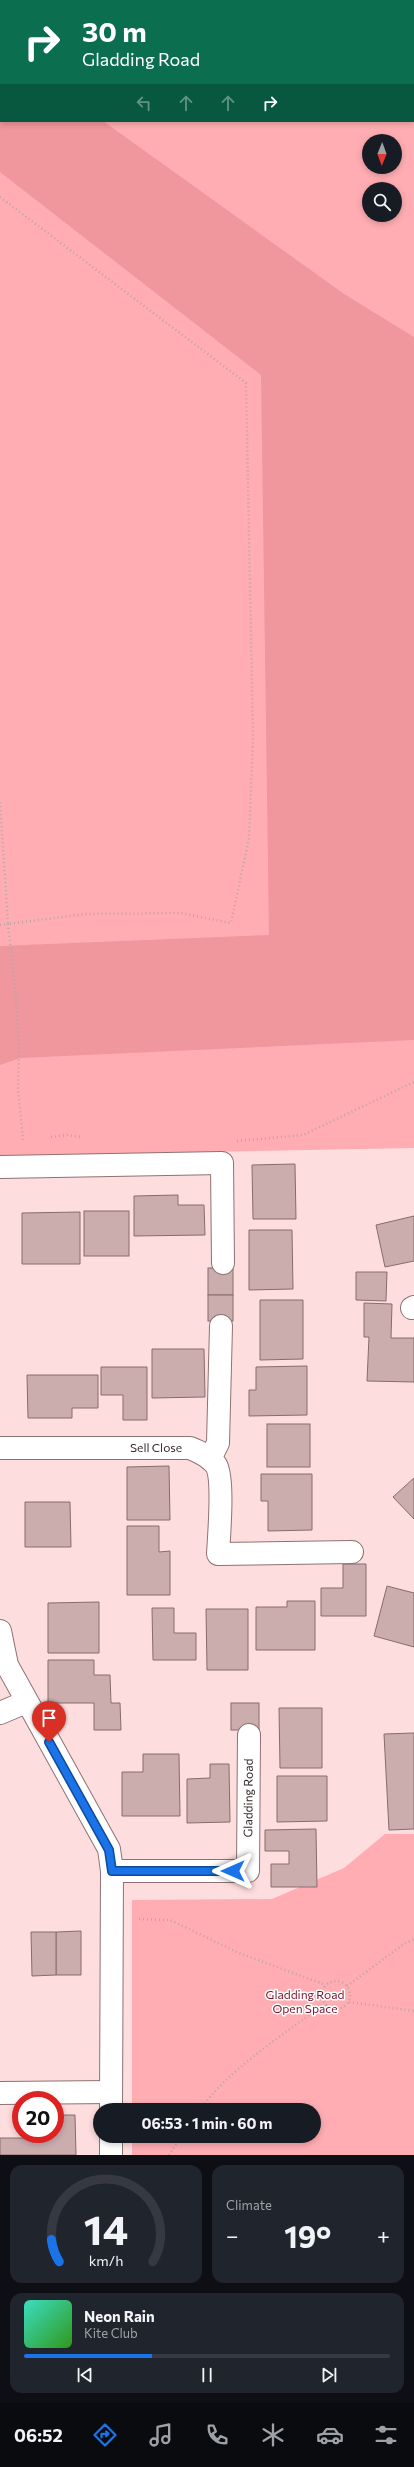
<!DOCTYPE html>
<meta charset="utf-8">
<style>
body{margin:0;font-family:Commissioner,sans-serif;background:#20242c;color:#f1f3f6;height:100vh;display:flex;flex-direction:column;font-size:15px;white-space:nowrap}
*{box-sizing:border-box;margin:0}
p{font-size:13px;color:#9ea1a6}
.icon{flex:none;width:22px;height:22px;fill:none;stroke:currentColor;stroke-width:2;stroke-linecap:round;stroke-linejoin:round}
.map{position:relative;height:2155px;overflow:hidden}
.sheet{display:flex;flex-direction:column;gap:10px;padding:10px;background:#0d0f14;flex:1}
.sheet>*{flex:none}
.guide{position:absolute;left:0px;top:0px;width:414px;height:122px;box-shadow:0 2px 6px #0003;background:#0b6e4f;color:#fff;overflow:hidden}
.needle{width:26px;rotate:181deg}
.controls{position:absolute;left:362px;top:134px;display:grid;gap:8px}
.controls a{display:grid;place-items:center;width:40px;height:40px;border-radius:50%;background:#171b24;box-shadow:0 2px 6px #0003;font-size:20px}
.speed{position:absolute;left:12px;top:2091px;display:flex;gap:8px;font-size:20px;font-weight:700;text-align:center}
.speed>*{display:grid;place-content:center;width:52px;height:52px;border-radius:50%;background:#171b24;box-shadow:0 2px 6px #0003;line-height:1}
.speed .limit{border:6px solid #d22;background:#fff;color:#111}
.pin{position:absolute;display:grid;place-items:center;width:34px;height:34px;color:#fff;margin:-41px -17px;border-radius:50% 50% 50% 0;rotate:-45deg;box-shadow:0 0 4px #0007}
.pin .icon{rotate:45deg}
.me{position:absolute;width:44px;margin:-22px;rotate:270deg;stroke-linejoin:round;filter:drop-shadow(0 0 3px #0008)}
.turn{display:flex;align-items:center;gap:14px;height:84px;padding:0 16px;font-size:18px}
.turn .icon{width:52px;height:52px;stroke-width:2.5}
.turn b{display:block;font-size:28px;line-height:34px}
.lanes{display:flex;align-items:center;height:38px;padding:0 16px;background:#0003;justify-content:center;gap:20px;direction:ltr}
.lanes .off{opacity:.35}
.big{font-size:30px;font-weight:700;line-height:1.1}
.sheet .card{flex:1;display:flex;flex-direction:column;justify-content:center;gap:6px;min-width:0;padding:0 14px;border-radius:12px;background:#20242c}
.sheet .dial{align-items:center;gap:0}
.dial svg{height:104px;overflow:visible;fill:none;stroke:#363941;stroke-width:7;stroke-linecap:round;text-anchor:middle}
.dial text{fill:#f1f3f6;stroke:none}
.song{display:flex;align-items:center;gap:12px}
.cover{width:48px;height:48px;border-radius:6px;background:linear-gradient(135deg,hsl(170 70% 55%),hsl(110 70% 35%))}
.played{height:4px;border-radius:2px;background:linear-gradient(90deg,#1a73e8 35%,#363941 35%)}
.keys{display:flex;justify-content:space-around;direction:ltr}
.heat{display:flex;justify-content:space-between;align-items:center;font-size:22px;direction:ltr}
.sheet .tiles{flex:1;display:grid;gap:10px;grid-template-columns:1fr 1fr}
.card:last-child{grid-column:span 2}
.trip{position:absolute;left:93px;top:2103px;width:228px;height:40px;border-radius:20px;background:#171b24;box-shadow:0 2px 6px #0003;font-weight:700;line-height:40px;text-align:center}
.menu{display:flex;height:64px;justify-content:space-around;align-items:center;background:#090b0e;color:#9ea1a6}
.menu .icon{width:28px;height:28px}
.menu .selected{color:#1a73e8}
.menu b{font-size:18px;color:#f1f3f6}
.map>svg:first-child{display:block}
</style>
<div class="map">
<svg width="414" height="2155" viewBox="0 0 414 2155">
<rect width="100%" height="100%" fill="#fdddde"/>
<!-- green -->
<g fill="#ffadb2" fill-rule="evenodd">
<path d="M0,0H414V1148L0,1156ZM1,1H413V121H1ZM369,141H395V167H369ZM369,189H395V215H369Z"/>
<path d="M385,1834H414V2155H132V2136H314V2110H132V1900L272,1899L344,1868Z"/>
</g>
<!-- forest -->
<path fill="#f0969d" d="M0,47L1,121H103L344,294L414,337V1040L20,1058L0,1065V946L269,935L261,375L0,172Z"/>
<!-- building -->
<g fill="#cbadae" stroke="#886c6d">
<path d="M295,1164L296,1219H253L252,1165Z"/>
<path d="M178,1195V1205H204L205,1235L134,1236V1196Z"/>
<rect x="84" y="1211" width="45" height="45"/>
<path d="M80,1212V1264H22V1213Z"/>
<path d="M414,1216V1261L385,1267L376,1225Z"/>
<path d="M249,1230H292L293,1289L249,1290Z"/>
<rect x="208" y="1268" width="25" height="27"/>
<path d="M356,1272H387L386,1301L356,1300Z"/>
<rect x="208" y="1295" width="25" height="26"/>
<path d="M260,1300H303V1359L260,1360Z"/>
<path d="M364,1303L392,1304L391,1338H414V1382L367,1381L369,1337H364Z"/>
<path d="M152,1349H204L205,1397L152,1398Z"/>
<path d="M307,1366V1415L249,1416V1390H256V1367Z"/>
<path d="M101,1367H147V1420H123V1395H101Z"/>
<path d="M27,1375H98V1408H72V1418H28Z"/>
<rect x="267" y="1424" width="43" height="43"/>
<path d="M169,1466L170,1520H127V1467Z"/>
<path d="M261,1474H312V1530L268,1531V1501H261Z"/>
<path d="M414,1478V1519L393,1497Z"/>
<path d="M25,1502H70L71,1547H25Z"/>
<path d="M127,1526H159V1552L170,1551V1595H127Z"/>
<path d="M343,1564H366V1616H321V1588H343Z"/>
<path d="M387,1586L414,1593V1647L374,1636Z"/>
<path d="M287,1601H315V1650H256V1607H287Z"/>
<path d="M99,1602V1653H48V1603Z"/>
<path d="M152,1608H174V1633H196V1660H153Z"/>
<path d="M206,1609H248V1670H207Z"/>
<path d="M48,1660H94V1675H110L111,1703H120L121,1730H94V1703H48Z"/>
<rect x="231" y="1703" width="28" height="27"/>
<path d="M279,1708H322V1768H280Z"/>
<path d="M414,1733V1829L389,1830L384,1734Z"/>
<path d="M143,1754H179L180,1816H122V1772H143Z"/>
<path d="M210,1764H229L230,1822L187,1823V1779L210,1778Z"/>
<path d="M277,1776H327V1821L277,1822Z"/>
<path d="M316,1829L317,1887H271V1864H289V1851H265V1830Z"/>
<path d="M81,1931V1975H56V1932Z"/>
<path d="M31,1932H56V1975L32,1976Z"/>
<path d="M55,2115H75L76,2155H0V2138H29V2134H55Z"/>
</g>
<g fill="none" stroke-linecap="round" stroke-linejoin="round">
<defs>
<g id="minor">
<path d="M0,1167L222,1163L223,1263"/>
<path d="M412,1308L414,1307"/>
<path id="s1" d="M0,1448H190C200,1452 209,1456 216,1465C224,1478 219,1536 218,1554L352,1552"/>
<path d="M210,1459L218,1443L221,1326"/>
<path d="M0,1631L7,1665L109,1849L112,1871L111,2110"/>
<path d="M0,1713L26,1702"/>
<path id="s2" d="M112,1871H248L249,1735"/>
<path d="M0,2093L111,2092"/>
<path d="M111,2155V2136"/>
</g>
</defs>
<!-- minor casing -->
<use href="#minor" stroke="#8e7273" stroke-width="24"/>
<!-- path -->
<g stroke="#bda4a4" stroke-width="2.5" stroke-dasharray="1 3" stroke-linecap="butt">
<path d="M0,197L246,383L253,738L249,838L231,923L180,913L85,914L8,924L0,802"/>
<path d="M8,924L15,986L19,1046L18,1089L23,1140"/>
<path d="M0,925L8,924"/>
<path d="M51,1137L67,1135L82,1137"/>
<path d="M237,1141L303,1135L414,1082"/>
<path d="M139,1919L170,1920L239,1953L326,1985"/>
<circle cx="336" cy="1995" r="14"/>
<path d="M347,1986L401,1946L414,1939"/>
<path d="M349,2002L414,2011"/>
<path d="M200,2110C227,2070 285,2034 324,2004"/>
<path d="M169,2155L182,2136"/>
</g>
<!-- minor -->
<use href="#minor" stroke="#fff" stroke-width="22"/>
</g>
<g fill="none" stroke-linecap="round" stroke-linejoin="round">
<defs>
<path id="route" d="M49,1742L109,1850L112,1871H233"/>
</defs>
<!-- route casing -->
<use href="#route" stroke="#114b97" stroke-width="10"/>
<!-- route -->
<use href="#route" stroke="#1a73e8" stroke-width="7"/>
</g>
<g text-anchor="middle" stroke-width="3" stroke-linejoin="round" paint-order="stroke">
<!-- street labels -->
<g font-size="12" fill="#352929" stroke="#fff">
<text dy="4" stroke="none"><textPath href="#s1" startOffset="156">Sell Close</textPath></text>
<text dy="4" stroke="none"><textPath href="#s2" startOffset="209">Gladding Road</textPath></text>
</g>
<!-- park labels -->
<g font-size="12" fill="#7b1029" stroke="#fff">
<text x="305" y="1999">Gladding Road<tspan x="305" dy="14">Open Space</tspan></text>
</g>
</g>
</svg>
<div class="controls">
<a><svg class="needle" viewBox="-14 -14 28 28"><path d="M0-13l5 13h-10z" fill="#e53935"/><path d="M0 13l5-13h-10z" fill="#9ea1a6"/></svg></a>
<a><svg class="icon" aria-label="search" viewBox="0 0 24 24"><circle cx="10" cy="10" r="6"/><path d="M15 15l6 6"/></svg></a>
</div>
<div class="speed"><div class="limit">20</div></div>
<div class="pin" style="left:49px;top:1742px;background:#d93025"><svg class="icon" aria-label="arrive" viewBox="0 0 24 24"><path d="M6 21V4h12l-3 4 3 4H6"/></svg></div>
<svg class="me" style="left:233px;top:1871px" viewBox="-20 -20 40 40"><path d="M0-17L14 15 0 8-14 15z" fill="#1a73e8" stroke="#fff" stroke-width="4"/></svg>
<div class="trip">06:53 · 1 min · 60 m</div>
<div class="guide">
<div class="turn"><svg class="icon" aria-label="right" viewBox="0 0 24 24"><path d="M7 20v-9h11M14 6l5 5-5 5"/></svg><div><b>30 m</b>Gladding Road</div></div>
<div class="lanes"><svg class="icon off" aria-label="left" viewBox="0 0 24 24"><path d="M17 20v-9H6M10 6l-5 5 5 5"/></svg><svg class="icon off" aria-label="ahead" viewBox="0 0 24 24"><path d="M12 20V5M6 11l6-6 6 6"/></svg><svg class="icon off" aria-label="ahead" viewBox="0 0 24 24"><path d="M12 20V5M6 11l6-6 6 6"/></svg><svg class="icon" aria-label="right" viewBox="0 0 24 24"><path d="M7 20v-9h11M14 6l5 5-5 5"/></svg></div>
</div>
</div>
<section class="sheet">
<div class="tiles">
<div class="card dial"><svg viewBox="0 0 100 80">
<path d="M14 69A42 42 0 1 1 86 69"/>
<path d="M14 69A42 42 0 0 1 8 52" stroke="#1a73e8"/>
<text x="50" y="56" font-size="32" font-weight="700">14</text>
<text x="50" y="72" font-size="11">km/h</text>
</svg></div>
<div class="card"><p>Climate</p>
<div class="heat"><a>−</a><b class="big">19°</b><a>+</a></div>
</div>
<div class="card">
<div class="song"><i class="cover"></i><div><b>Neon Rain</b><p>Kite Club</p></div></div>
<div class="played"></div>
<div class="keys"><svg class="icon" aria-label="previous" viewBox="0 0 24 24"><path d="M18 5L8 12l10 7zM5 5v14"/></svg><svg class="icon" aria-label="pause" viewBox="0 0 24 24"><path d="M8 5v14M16 5v14"/></svg><svg class="icon" aria-label="next" viewBox="0 0 24 24"><path d="M6 5l10 7-10 7zM19 5v14"/></svg></div>
</div>
</div>
</section>
<nav class="menu">
<b>06:52</b>
<svg class="icon selected" aria-label="directions" viewBox="0 0 24 24"><path d="M12 3l9 9-9 9-9-9zM9 14v-3h6M13 9l2 2-2 2"/></svg>
<svg class="icon" aria-label="music" viewBox="0 0 24 24"><path d="M9 18V5l10-2v13"/><circle cx="6" cy="18" r="3"/><circle cx="16" cy="16" r="3"/></svg>
<svg class="icon" aria-label="phone" viewBox="0 0 24 24"><path d="M5 4h4l2 5-3 2q2 4 5 5l2-3 5 2v4C11 20 4 13 5 4z"/></svg>
<svg class="icon" aria-label="climate" viewBox="0 0 24 24"><path d="M12 3v18M4 7l16 10M4 17L20 7"/></svg>
<svg class="icon" aria-label="car" viewBox="0 0 24 24"><path d="M5 17H2v-5l4-1 3-4h7l3 4 3 1v5h-3M9 17h6M6 11h13"/><circle cx="7" cy="17" r="2"/><circle cx="17" cy="17" r="2"/></svg>
<svg class="icon" aria-label="filters" viewBox="0 0 24 24"><path d="M4 7h16M4 17h16"/><circle cx="9" cy="7" r="2"/><circle cx="15" cy="17" r="2"/></svg>
</nav>
